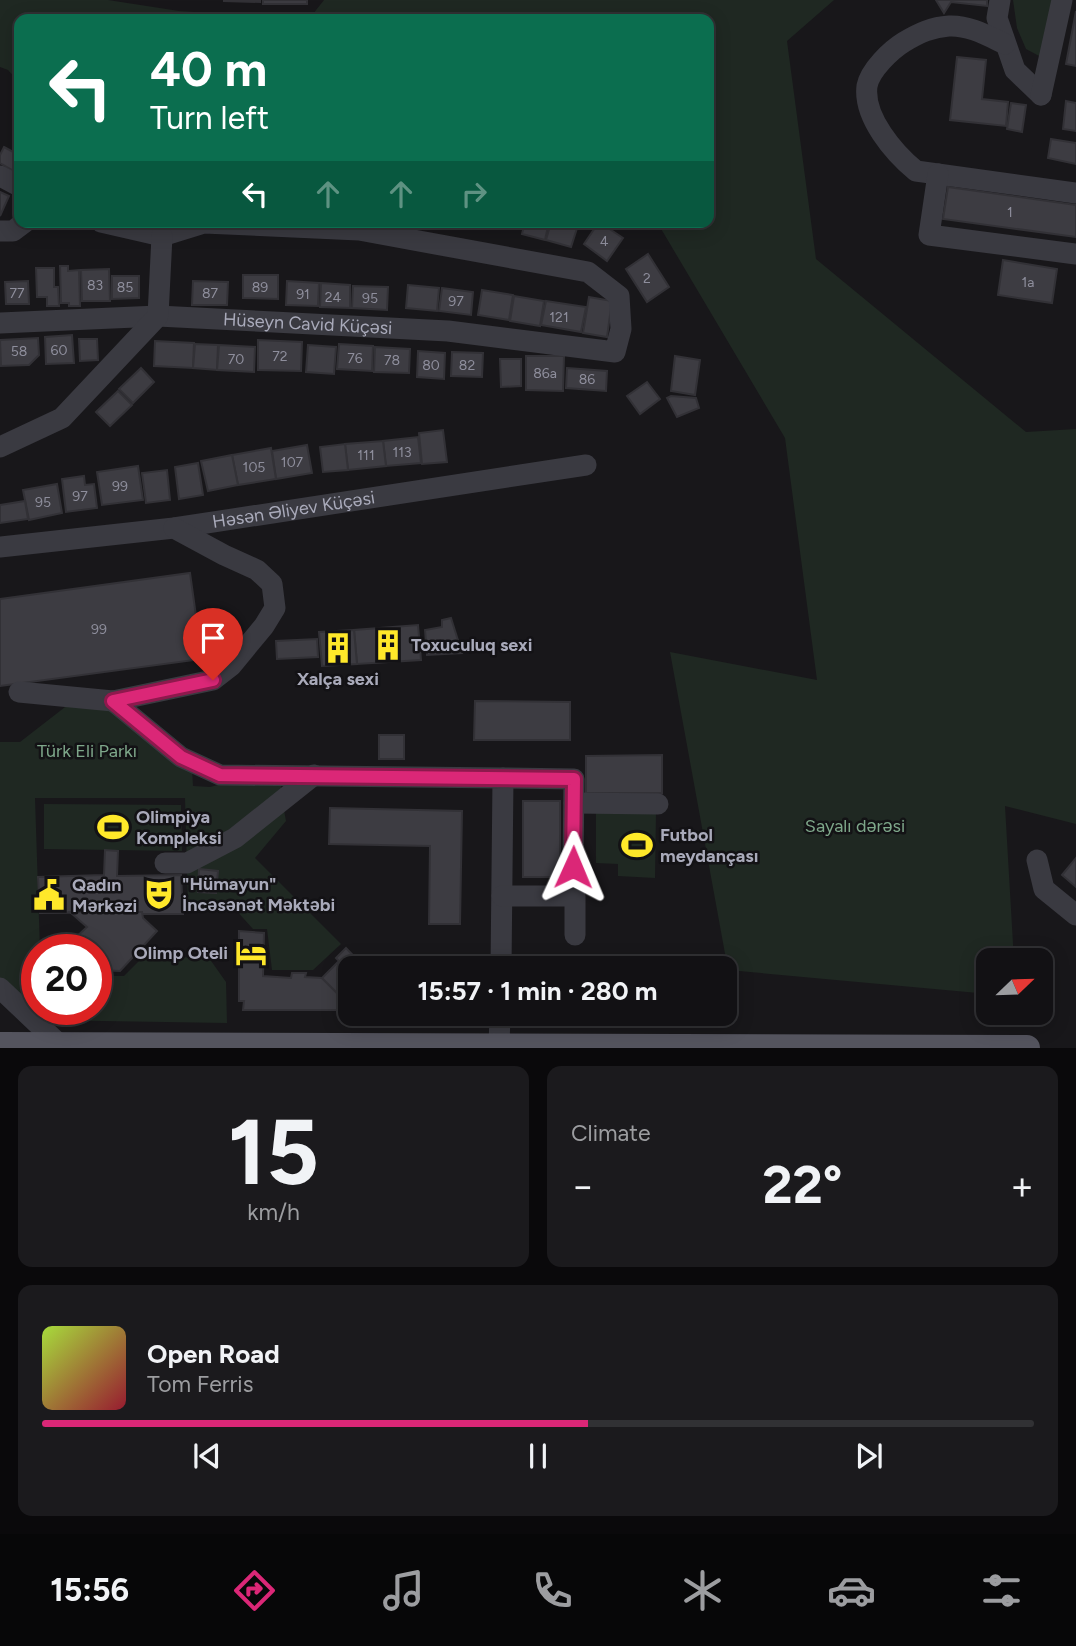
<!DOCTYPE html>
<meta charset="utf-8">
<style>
body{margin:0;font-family:Figtree,sans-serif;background:#1b1a1d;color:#f1f3f6;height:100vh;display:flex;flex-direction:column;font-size:26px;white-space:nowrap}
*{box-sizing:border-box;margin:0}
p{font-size:23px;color:#9c9da0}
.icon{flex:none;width:38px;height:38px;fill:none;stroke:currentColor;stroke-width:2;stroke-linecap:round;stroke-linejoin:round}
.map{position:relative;height:1048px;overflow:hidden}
.panel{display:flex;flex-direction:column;gap:18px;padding:18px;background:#0a090b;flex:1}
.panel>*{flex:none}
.top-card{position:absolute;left:14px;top:14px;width:700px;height:214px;border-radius:14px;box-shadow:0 4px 18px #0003,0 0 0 2px #313134;background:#0b6e4f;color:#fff;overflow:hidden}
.needle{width:46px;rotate:67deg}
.fabs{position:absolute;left:976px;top:948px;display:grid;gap:14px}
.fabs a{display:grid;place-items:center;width:77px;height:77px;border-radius:14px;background:#121114;box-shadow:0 4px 18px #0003,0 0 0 2px #313134;font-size:35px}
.speed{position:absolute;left:21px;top:934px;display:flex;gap:14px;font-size:35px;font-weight:700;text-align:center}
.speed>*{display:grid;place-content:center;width:91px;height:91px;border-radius:50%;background:#121114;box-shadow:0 4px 18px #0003,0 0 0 2px #313134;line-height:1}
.speed .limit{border:10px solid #d22;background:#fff;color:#111}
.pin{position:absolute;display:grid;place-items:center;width:60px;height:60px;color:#fff;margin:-72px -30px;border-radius:50% 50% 50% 0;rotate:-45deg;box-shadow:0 0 7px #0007}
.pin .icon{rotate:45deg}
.me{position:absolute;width:77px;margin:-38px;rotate:1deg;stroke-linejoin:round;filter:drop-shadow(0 0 5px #0008)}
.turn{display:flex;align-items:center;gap:24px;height:147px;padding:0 21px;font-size:32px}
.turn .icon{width:91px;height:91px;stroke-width:2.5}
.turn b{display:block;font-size:49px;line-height:60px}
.lanes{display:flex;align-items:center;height:66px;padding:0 21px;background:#0003;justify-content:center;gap:35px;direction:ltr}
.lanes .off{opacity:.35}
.big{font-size:52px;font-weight:700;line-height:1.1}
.panel .card{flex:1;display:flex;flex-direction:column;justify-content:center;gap:10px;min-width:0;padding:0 24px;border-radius:14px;background:#1b1a1d}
.panel .dial{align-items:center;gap:0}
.dial b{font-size:91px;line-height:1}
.song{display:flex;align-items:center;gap:21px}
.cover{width:84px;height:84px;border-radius:10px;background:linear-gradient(135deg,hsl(80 70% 55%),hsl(350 70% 35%))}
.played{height:7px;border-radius:4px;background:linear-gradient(90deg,#db2777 55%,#313134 55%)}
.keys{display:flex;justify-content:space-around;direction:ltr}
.heat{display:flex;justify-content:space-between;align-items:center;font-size:38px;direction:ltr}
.panel .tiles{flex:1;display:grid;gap:18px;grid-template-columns:1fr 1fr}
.card:last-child{grid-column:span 2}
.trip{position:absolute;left:338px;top:956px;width:399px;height:70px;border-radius:14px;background:#121114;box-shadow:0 4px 18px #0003,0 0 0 2px #313134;font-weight:700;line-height:70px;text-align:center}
.menu{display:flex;height:112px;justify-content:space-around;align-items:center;background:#070708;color:#9c9da0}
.menu .icon{width:49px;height:49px}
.menu .selected{color:#db2777}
.menu b{font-size:32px;color:#f1f3f6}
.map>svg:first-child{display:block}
</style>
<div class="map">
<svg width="1076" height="1048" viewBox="0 0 1076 1048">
<rect width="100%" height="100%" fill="#18171a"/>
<!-- green -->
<g fill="#1f2822">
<path d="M0,0H108L179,11L307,19H19V82L8,70L0,67Z"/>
<path d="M324,0H834L787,41L816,259L1026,432L1076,429V824L1005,806L1014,961H989V994L728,970L670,652L817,680L785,438L657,222H709V19H309Z"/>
<path d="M1013,0H1053L1041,57L1026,49L1017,28Z"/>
<path d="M78,697L129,719L192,769L193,786L210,787L241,779L281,785V794L286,821L255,858L341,944L313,970H272L267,929H253L235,909L188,905L185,798H35L40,950H37V1010H96V976H124L144,956L209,958L226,982L227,1023L39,1020L0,984V742H20Z"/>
<path d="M44,804L181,805L182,851L44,849Z"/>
<path d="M596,812L656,813L655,878L618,876V864L596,863Z"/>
</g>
<!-- building -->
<g fill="#3d3c42" stroke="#323136" stroke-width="2">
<path d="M224,0H260V2L224,1Z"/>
<rect x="263" y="0" width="44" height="4"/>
<path d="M936,0H987V6L951,2L944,13Z"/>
<path d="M1076,11V66L1066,64Z"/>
<path d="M957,57L986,60L982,99L1008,102L1006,126L950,120Z"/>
<path d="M1066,101L1076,103V131L1063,129Z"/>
<path d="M1011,103L1026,105L1022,132L1007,129Z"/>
<path d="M1051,139L1076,143V164L1048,158Z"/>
<path d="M4,147L19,155V174L0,163V155Z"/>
<path d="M948,187L1076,205V237L943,219Z"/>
<path d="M0,192L9,196L0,216Z"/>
<path d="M494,222H523L522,228Z"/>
<path d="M525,222H549L545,240L522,234Z"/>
<path d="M551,222H579L571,247L546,240Z"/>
<path d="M599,222L623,238L607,261L584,244Z"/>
<path d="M648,254L669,287L647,302L626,269Z"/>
<path d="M1003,260L1057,269L1052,303L998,295Z"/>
<path d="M60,266H68V271L79,270L80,306H69V303H61Z"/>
<path d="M36,268H54V287H58L59,306H47V297H37Z"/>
<path d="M109,269L110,301H82L81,270Z"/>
<path d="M243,275H278V299L243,298Z"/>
<path d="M112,276H139V298L112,299Z"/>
<path d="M28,281L29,304H6L5,282Z"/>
<path d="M193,281L228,282L227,305H192Z"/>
<path d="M287,281L319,283L318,306L286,305Z"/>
<path d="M321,283L350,285V308L320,307Z"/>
<path d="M408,285L439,288L437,311L406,308Z"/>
<path d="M353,286L388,287L387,310L352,308Z"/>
<path d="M442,288L473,292L471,315L439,311Z"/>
<path d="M482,290L513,295L509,320L478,315Z"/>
<path d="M514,296L544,301L540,326L510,321Z"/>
<path d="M589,297L612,301L607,337L583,333Z"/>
<path d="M546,301L586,307L581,332L541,325Z"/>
<path d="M72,335L74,363L46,364L45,337Z"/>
<path d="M38,338L39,355L29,365L1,366L0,340Z"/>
<path d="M79,339H97L98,360L80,361Z"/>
<path d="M258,340L302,342L301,371L258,370Z"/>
<path d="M155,341L194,343L193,368L154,366Z"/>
<path d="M195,344L218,345L217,370L193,368Z"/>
<path d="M339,344L373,346L372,371L337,369Z"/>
<path d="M219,345L255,347L254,372L217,370Z"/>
<path d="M308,345L336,347L334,374L306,372Z"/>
<path d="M375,347L410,349L409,373L374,372Z"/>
<path d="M418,351L445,353L444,379L417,377Z"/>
<path d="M452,352L483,353L482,377L451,376Z"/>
<path d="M526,356H564L563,391L526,390Z"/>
<path d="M675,356L700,360L695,395L671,391Z"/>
<path d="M500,359H521V386L501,387Z"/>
<path d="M141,368L154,382L133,403L119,389Z"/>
<path d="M567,368L607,371L606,391L566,388Z"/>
<path d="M647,382L660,399L640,414L627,396Z"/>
<path d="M118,391L132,405L110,426L96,412Z"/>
<path d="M671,396L696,398L699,408L677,417L667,398Z"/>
<path d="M443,430L447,462L422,464L419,433Z"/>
<path d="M418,437L421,463L386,466L383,441Z"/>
<path d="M383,441L386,466L348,470L345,444Z"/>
<path d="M345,444L348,470L323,472L320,447Z"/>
<path d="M307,445L312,473L276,479L272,451Z"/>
<path d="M271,448L276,479L238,485L232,455Z"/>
<path d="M232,455L238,485L208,491L201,461Z"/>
<path d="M198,463L203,495L179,499L175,467Z"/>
<path d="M138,466L143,500L102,505L97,472Z"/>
<path d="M167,470L170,500L146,503L142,473Z"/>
<path d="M84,476L85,485L94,484L97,508L66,512L62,479Z"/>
<path d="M57,484L62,513L29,520L23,490Z"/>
<path d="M25,501L28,519L0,523V505Z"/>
<path d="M190,573L202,659L0,686V599Z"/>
<path d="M451,618L462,653L427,655L425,630L442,627V620Z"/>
<path d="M418,625L421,660L357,664L354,630Z"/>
<path d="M354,630L357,664L322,666L319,632Z"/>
<path d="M317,639L318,657L277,659L276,641Z"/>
<path d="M475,701L570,702V740H474Z"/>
<rect x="379" y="735" width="25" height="24"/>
<path d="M662,755V793H586V756Z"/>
<rect x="523" y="801" width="37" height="76"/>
<path d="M330,808L462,811L460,924H429L430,846L329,844Z"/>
<path d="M105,850L118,851L117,876L181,875L183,914H142V912L40,913L38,877L104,875Z"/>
<path d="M1076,858V887L1062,875Z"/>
<path d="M199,869L218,871L216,893L198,892Z"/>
<path d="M70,912H142L143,918L157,931L120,971L96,970V950H85L73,940L87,927Z"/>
<path d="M239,931L264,933L263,976L291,978L292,973H306L305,977L322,978L345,1001L337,1010H243L244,1001H239Z"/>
<path d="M346,948L365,968H350V1002L348,1004L322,978L339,961L336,958Z"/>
<path d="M604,955V968H530V958Z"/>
<path d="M604,962L665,963V968H604Z"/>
</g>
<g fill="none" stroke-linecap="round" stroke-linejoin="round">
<!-- minor -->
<g stroke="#3a3a41" stroke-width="21">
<path d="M1000,0L997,18L1015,70L1041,95"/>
<path d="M1005,44C988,36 969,25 949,26C932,27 919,33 904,42C891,50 870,70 867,86C863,117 894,153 916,171L1076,193"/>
<path d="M1041,95L1062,0"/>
<path d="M938,174L929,235L1076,254"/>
<path d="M0,176L19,186"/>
<path d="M0,231H13L25,222"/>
<path id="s1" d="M0,323L158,316L448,331L615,352L621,329L619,296L588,272L359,230L204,223L162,236L101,222"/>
<path d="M0,447L62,418L158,316L162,236"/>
<path id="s2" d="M0,547L174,528L586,465"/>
<path d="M19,692L113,701L213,680L231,666L264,626L275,608L272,584L257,570L224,555L174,528"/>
<path d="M113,701L181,757L220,775L503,778L501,968"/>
<path d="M503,778L574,779L573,867"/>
<path d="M574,803L658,804"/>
<path d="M1037,860L1044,889L1076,915"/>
<path d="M165,863H187L235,838L314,775"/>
<path d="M502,896H575V935"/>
<path d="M0,988L60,1045"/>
<path d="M499,1047L500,1013"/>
</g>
<!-- major -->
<path stroke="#54545e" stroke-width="26" d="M0,1045L1027,1048"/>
</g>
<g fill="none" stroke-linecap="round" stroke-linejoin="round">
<defs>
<path id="route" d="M213,680L113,701L181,757L220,775L574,779L573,867"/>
</defs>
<!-- route casing -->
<use href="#route" stroke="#8e194d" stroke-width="18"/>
<!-- route -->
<use href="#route" stroke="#db2777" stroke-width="12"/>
</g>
<!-- icons -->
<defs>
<symbol id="building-bare" viewBox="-9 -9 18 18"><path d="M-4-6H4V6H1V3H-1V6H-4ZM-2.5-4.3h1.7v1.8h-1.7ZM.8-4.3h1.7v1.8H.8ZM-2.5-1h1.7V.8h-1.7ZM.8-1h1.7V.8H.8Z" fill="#ffe82a" stroke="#131215" stroke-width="2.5" paint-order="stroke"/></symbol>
<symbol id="stadium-bare" viewBox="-9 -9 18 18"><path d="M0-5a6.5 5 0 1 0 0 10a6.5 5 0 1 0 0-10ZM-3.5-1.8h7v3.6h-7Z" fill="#ffe82a" stroke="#131215" stroke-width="2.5" paint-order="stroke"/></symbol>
<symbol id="theatre-bare" viewBox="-9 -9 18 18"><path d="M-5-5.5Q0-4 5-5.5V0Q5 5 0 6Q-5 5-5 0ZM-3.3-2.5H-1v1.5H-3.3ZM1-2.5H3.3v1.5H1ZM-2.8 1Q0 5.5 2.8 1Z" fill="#ffe82a" stroke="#131215" stroke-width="2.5" paint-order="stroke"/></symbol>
<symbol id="civic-bare" viewBox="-9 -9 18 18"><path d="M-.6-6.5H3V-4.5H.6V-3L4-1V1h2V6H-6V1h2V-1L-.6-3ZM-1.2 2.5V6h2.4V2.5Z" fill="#ffe82a" stroke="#131215" stroke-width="2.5" paint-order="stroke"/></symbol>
<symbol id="hotel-bare" viewBox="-9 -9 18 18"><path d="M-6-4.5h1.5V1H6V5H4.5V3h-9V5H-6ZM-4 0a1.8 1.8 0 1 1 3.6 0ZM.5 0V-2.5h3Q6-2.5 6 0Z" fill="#ffe82a" stroke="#131215" stroke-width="2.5" paint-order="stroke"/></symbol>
</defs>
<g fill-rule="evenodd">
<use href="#building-bare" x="366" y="623" width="44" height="44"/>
<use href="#building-bare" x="316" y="626" width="44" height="44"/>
<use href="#stadium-bare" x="91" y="805" width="44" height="44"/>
<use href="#stadium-bare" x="615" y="823" width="44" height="44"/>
<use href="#theatre-bare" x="137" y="872" width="44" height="44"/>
<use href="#civic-bare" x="27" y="873" width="44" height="44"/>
<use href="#hotel-bare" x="229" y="931" width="44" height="44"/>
</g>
<g text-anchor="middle" stroke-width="5" stroke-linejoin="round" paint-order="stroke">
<!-- number labels -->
<g font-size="14" fill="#8e8e9c">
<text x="1010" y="217">1</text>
<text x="604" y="246">4</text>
<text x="647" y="283">2</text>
<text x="1028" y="287">1a</text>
<text x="95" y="290">83</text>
<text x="125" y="292">85</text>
<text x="260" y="292">89</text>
<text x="17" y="298">77</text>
<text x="210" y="298">87</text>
<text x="303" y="299">91</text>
<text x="333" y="302">24</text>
<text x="370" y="303">95</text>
<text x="456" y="306">97</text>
<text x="559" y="322">121</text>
<text x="59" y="355">60</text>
<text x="19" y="356">58</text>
<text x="280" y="361">72</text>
<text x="355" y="363">76</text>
<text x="236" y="364">70</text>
<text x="392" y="365">78</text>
<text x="431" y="370">80</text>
<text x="467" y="370">82</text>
<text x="545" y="378">86a</text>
<text x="587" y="384">86</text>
<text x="402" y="457">113</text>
<text x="366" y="460">111</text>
<text x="292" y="467">107</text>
<text x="254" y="472">105</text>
<text x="120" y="491">99</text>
<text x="80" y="501">97</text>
<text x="43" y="507">95</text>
<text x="99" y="634">99</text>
</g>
<!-- street labels -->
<g font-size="18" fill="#a9aaba" stroke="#131215">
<text dy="6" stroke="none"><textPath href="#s1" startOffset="308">Hüseyn Cavid Küçəsi</textPath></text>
<text dy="6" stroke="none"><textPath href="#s2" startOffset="296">Həsən Əliyev Küçəsi</textPath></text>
</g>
<!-- poi labels -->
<g font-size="18" font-weight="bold" fill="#a9aaba" stroke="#131215" text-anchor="start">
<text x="411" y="651">Toxuculuq sexi</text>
<text x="338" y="685" text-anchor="middle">Xalça sexi</text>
<text x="136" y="823">Olimpiya<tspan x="136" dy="21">Kompleksi</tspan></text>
<text x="660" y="841">Futbol<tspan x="660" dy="21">meydançası</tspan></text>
<text x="182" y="890">"Hümayun"<tspan x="182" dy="21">İncəsənət Məktəbi</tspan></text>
<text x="72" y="891">Qadın<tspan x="72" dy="21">Mərkəzi</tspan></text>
<text x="228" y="959" text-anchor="end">Olimp Oteli</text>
</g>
<!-- park labels -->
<g font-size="18" fill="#7ea78a" stroke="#131215">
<text x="87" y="757">Türk Eli Parkı</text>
<text x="855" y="832">Sayalı dərəsi</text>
</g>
</g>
</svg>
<div class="fabs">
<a><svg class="needle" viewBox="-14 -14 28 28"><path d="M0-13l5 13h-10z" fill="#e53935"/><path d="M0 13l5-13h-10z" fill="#9c9da0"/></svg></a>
</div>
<div class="speed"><div class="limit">20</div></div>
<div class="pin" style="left:213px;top:680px;background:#d93025"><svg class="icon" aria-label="arrive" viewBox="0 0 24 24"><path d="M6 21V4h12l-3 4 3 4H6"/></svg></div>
<svg class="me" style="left:573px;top:867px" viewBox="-20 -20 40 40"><path d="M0-17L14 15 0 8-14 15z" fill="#db2777" stroke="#fff" stroke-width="4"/></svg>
<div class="trip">15:57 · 1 min · 280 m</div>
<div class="top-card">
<div class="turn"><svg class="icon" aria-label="left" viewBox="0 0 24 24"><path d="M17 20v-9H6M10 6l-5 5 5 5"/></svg><div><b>40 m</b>Turn left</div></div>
<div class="lanes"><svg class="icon" aria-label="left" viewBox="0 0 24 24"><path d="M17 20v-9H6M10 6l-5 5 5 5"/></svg><svg class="icon off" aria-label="ahead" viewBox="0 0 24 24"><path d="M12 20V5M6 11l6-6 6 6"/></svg><svg class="icon off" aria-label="ahead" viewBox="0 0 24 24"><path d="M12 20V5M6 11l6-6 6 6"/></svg><svg class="icon off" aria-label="right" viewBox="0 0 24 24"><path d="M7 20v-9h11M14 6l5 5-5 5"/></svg></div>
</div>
</div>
<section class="panel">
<div class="tiles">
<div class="card dial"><b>15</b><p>km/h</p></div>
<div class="card"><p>Climate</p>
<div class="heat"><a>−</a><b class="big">22°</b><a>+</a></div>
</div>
<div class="card">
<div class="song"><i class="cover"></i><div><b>Open Road</b><p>Tom Ferris</p></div></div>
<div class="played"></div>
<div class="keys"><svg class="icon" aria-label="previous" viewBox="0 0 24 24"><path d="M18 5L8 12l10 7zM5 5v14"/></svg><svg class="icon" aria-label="pause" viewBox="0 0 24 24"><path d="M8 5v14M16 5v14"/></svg><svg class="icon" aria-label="next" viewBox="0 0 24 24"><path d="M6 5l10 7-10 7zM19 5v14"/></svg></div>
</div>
</div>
</section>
<nav class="menu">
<b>15:56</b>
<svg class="icon selected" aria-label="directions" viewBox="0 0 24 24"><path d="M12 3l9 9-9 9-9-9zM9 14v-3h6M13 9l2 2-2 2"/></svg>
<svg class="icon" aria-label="music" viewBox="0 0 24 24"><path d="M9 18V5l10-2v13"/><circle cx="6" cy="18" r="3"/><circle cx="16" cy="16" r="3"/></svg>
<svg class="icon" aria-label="phone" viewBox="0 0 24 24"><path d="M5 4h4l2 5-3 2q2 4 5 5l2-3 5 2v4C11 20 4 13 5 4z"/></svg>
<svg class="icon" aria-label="climate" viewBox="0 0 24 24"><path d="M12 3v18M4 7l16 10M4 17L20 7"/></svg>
<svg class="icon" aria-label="car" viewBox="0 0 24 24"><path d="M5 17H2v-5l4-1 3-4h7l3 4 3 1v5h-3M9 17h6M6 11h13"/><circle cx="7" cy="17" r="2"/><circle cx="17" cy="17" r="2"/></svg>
<svg class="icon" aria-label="filters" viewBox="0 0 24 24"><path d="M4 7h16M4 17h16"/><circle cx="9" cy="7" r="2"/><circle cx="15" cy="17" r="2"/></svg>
</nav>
